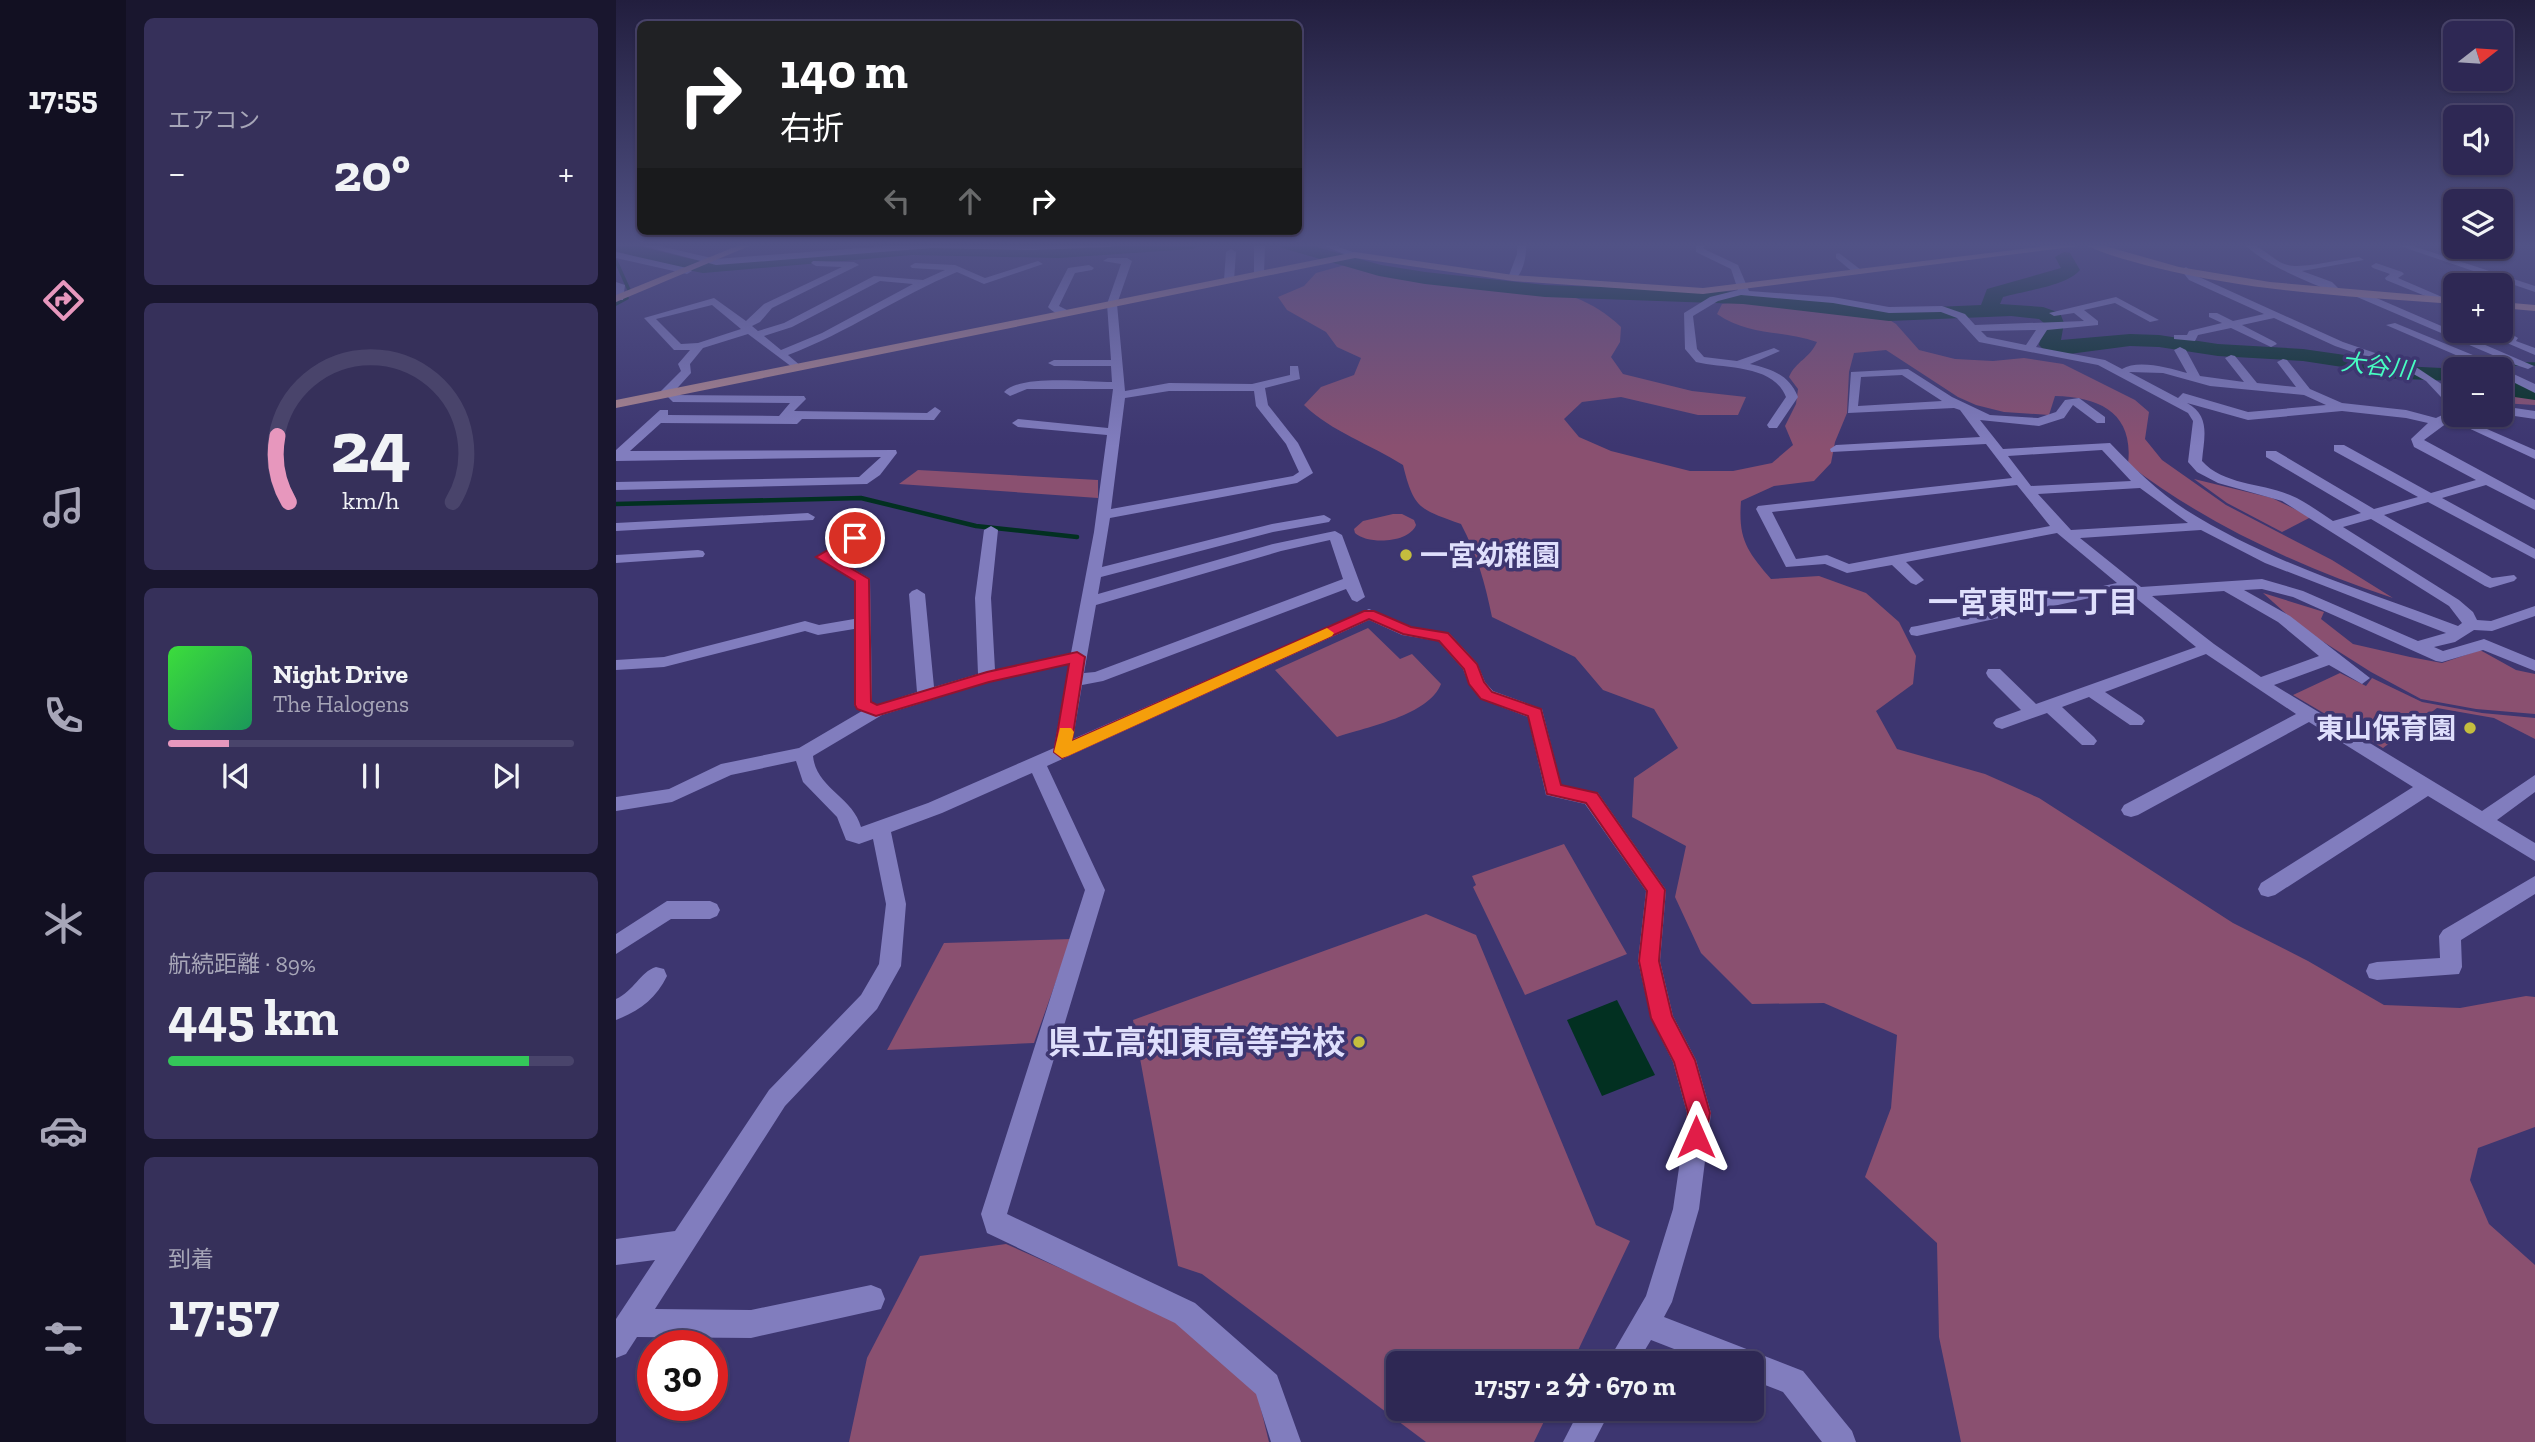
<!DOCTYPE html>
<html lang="ja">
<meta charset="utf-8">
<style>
body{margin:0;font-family:"Zilla Slab","Noto Sans JP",serif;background:#36305a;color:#f1f3f6;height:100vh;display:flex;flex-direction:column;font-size:26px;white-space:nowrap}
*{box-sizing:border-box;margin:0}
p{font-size:23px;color:#a7a6b8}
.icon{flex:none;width:38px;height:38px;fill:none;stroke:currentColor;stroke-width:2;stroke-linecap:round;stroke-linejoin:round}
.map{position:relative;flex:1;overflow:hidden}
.side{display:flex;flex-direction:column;gap:18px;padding:18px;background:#19162e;width:490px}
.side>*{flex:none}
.guide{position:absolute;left:21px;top:21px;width:665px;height:214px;border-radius:10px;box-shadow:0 2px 5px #0004,0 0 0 2px #49446b;background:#202124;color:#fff;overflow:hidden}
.needle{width:46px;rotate:73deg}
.controls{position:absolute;left:1827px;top:21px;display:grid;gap:14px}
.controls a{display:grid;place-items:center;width:70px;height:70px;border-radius:10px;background:#2e2854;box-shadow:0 2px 5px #0004,0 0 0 2px #49446b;font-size:35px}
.speed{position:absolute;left:21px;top:1330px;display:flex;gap:14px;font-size:35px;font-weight:700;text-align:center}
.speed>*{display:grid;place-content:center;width:91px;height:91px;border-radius:50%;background:#2e2854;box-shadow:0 2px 5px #0004,0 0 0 2px #49446b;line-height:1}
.speed .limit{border:10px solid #d22;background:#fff;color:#111}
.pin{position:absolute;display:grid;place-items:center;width:60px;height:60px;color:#fff;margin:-30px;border:4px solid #fff;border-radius:50%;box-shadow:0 2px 7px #0007}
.me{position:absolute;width:77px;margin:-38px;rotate:0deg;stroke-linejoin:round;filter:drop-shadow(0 0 5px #0008)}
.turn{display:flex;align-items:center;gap:24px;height:147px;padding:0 28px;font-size:32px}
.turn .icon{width:91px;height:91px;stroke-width:2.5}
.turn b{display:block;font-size:49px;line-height:60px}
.lanes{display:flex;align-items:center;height:66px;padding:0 28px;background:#0003;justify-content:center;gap:35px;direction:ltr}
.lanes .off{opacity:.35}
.big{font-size:52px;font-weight:800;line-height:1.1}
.side .tile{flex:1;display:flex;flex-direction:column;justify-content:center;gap:10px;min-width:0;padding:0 24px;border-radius:10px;background:#36305a}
.side .dial{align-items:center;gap:0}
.dial svg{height:182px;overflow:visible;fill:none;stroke:#49446b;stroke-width:7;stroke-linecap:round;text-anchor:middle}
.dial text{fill:#f1f3f6;stroke:none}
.song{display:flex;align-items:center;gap:21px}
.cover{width:84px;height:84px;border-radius:10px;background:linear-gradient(135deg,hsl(120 70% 55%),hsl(150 70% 35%))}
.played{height:7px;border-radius:4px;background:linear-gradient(90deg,#e797bd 15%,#49446b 15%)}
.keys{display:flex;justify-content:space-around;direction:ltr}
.heat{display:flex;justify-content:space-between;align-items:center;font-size:38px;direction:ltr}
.charge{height:10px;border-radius:5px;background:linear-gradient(90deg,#34c759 89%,#49446b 0)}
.trip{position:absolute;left:770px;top:1351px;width:378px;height:70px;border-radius:10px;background:#2e2854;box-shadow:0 2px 5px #0004,0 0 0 2px #49446b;font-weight:800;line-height:70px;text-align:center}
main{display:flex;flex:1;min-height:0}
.dock{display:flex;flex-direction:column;width:126px;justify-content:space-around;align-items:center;background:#121022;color:#a7a6b8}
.dock .icon{width:49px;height:49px}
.dock .current{color:#e797bd}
.dock b{font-size:32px;color:#f1f3f6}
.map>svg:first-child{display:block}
</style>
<main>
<nav class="dock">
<b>17:55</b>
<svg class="icon current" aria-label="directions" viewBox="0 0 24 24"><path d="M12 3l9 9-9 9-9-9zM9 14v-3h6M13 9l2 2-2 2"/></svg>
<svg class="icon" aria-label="music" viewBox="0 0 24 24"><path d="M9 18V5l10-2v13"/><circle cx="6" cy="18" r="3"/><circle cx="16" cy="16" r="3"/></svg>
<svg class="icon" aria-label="phone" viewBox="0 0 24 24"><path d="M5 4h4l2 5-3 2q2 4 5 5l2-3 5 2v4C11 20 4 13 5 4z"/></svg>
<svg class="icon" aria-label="climate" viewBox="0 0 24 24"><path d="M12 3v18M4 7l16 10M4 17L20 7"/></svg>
<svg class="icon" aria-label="car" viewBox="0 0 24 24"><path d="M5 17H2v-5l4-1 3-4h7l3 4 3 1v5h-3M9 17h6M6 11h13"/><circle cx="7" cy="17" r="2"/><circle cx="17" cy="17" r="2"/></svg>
<svg class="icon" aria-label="filters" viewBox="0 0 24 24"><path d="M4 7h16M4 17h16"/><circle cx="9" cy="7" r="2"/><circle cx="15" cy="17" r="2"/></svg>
</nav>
<section class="side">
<div class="tile"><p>エアコン</p>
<div class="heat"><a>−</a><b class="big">20°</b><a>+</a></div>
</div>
<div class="tile dial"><svg viewBox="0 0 100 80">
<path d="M14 69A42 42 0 1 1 86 69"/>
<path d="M14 69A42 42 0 0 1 9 40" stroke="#e797bd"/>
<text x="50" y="56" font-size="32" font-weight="700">24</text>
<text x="50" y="72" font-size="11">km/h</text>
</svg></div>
<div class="tile">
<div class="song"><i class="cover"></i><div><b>Night Drive</b><p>The Halogens</p></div></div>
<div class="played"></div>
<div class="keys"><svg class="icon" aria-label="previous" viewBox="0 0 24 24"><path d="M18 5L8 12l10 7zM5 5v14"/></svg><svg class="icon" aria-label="pause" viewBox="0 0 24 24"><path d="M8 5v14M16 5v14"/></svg><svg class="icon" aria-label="next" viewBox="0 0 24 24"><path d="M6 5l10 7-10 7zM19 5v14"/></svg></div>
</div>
<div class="tile"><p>航続距離 · 89%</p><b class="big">445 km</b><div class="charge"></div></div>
<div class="tile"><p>到着</p><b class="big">17:57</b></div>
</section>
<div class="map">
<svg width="1919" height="1442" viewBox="0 0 1919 1442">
<rect width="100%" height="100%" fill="#3d3670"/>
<!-- green -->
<g fill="#8a5070">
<path d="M729,265C767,267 805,273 843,277C901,284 961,284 1005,327L1004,342L995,357L1007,374L1076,391L1130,397L1122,415H1082L1005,397L966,402L948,419L963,437L995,451L1074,471H1117L1156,463L1177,445L1169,426L1180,404L1182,389L1173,377C1180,361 1193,359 1201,342C1167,330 1132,336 1101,314L1106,304L1137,299L1172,300L1206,303L1267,316L1280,324L1303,350L1339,359L1377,361L1408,358L1447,364L1519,400L1533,412L1529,439L1546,460L1610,505L1716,560L1777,598C1684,567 1590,524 1512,464C1518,414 1485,397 1439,396L1433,415L1388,412L1360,405L1342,397L1270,350L1238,353L1233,372L1231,413L1219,442L1215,463L1198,481L1158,486L1125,501C1122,539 1131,551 1155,579L1203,576L1250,593L1283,622L1300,656L1297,684L1260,711L1281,749L1369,774L1423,798L1617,923L1692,961L1768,1005L1844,1008L1910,996L1919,997V1127L1862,1148L1854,1180L1873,1224L1919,1265V1442H1345L1323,1337L1321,1243L1249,1177L1275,1108L1281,1035L1208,1003L1136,1004L1085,953L1059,897L1070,846L1016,817L1018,778L1062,748L1038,709L987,690L959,657L876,617C869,583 861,554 845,524C804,509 798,510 787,465C754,444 716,432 688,405L705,387L738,375L745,358L721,347L710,332L671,310L662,297L688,286L700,273Z"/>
<path d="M1885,382L1919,391V405L1885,403Z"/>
<path d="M302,470L482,480V498L283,484Z"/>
<path d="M1578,479L1656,498L1695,517L1666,532L1611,503Z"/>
<path d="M777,514H786L798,520L800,525C793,543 752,545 739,533L738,529L747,521Z"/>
<path d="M1647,593L1708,612L1705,619L1737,644L1794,657L1826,663L1864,650L1900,670L1919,674V714L1860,709L1805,699L1755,672L1687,629Z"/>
<path d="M752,628L784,659L796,654L825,684C813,715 751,727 721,737L659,670Z"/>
<path d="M1724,673L1750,686L1756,678L1806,702L1866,713L1919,718V739L1878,718L1821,708L1767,748L1677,695Z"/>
<path d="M948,844L1011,954L909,995L857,887L860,885L856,876Z"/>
<path d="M810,914L860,935L980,1225L1014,1241L956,1363H782V1409H934L918,1442H810L586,1274L562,1266L517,1020Z"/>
<path d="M455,939L418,1043L271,1050L328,943Z"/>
<path d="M390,1244L556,1318L641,1393L653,1442H233L251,1358L304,1256Z"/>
</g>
<!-- water -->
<path fill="#023021" d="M1001,1000L1039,1075L986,1096L951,1020Z"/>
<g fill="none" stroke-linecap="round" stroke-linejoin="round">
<!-- stream-far1 -->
<g stroke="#023021" stroke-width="3.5">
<path d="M0,261L13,290"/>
<path d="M0,304L11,298"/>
<path d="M1873,369L1899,364H1919"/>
</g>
<!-- stream -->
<path stroke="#023021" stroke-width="4.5" d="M0,504L245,498L360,526L461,537"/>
<!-- river -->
<g fill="#023021" fill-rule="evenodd">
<path d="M0,244C29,244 58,257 87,261L296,245L443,248L502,244H586L577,249L443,258L296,255L87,273L51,266L0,251Z"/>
<path d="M663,244H690L765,265L809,272L929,285L1127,292L1273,309L1365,305L1371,289L1445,268L1439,257L1448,252L1454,253L1464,270C1451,286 1407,291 1387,297L1384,304L1427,307L1444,313L1448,323L1445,340L1514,334L1543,335L1602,344L1687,349L1736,356L1765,365L1846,369H1839V381L1763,378L1733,368L1687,361L1602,356L1543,347L1514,346L1453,354L1427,349L1423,345L1428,323L1423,319L1395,316L1273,321L1127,304L929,297L809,284L763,276L666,248Z"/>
<path d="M1885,379L1919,386V400L1885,395Z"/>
</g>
<!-- minor -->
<g fill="#817dbe" fill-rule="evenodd">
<path d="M20,244H35L100,259L297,244H500L495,247L415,250L316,248L100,265Z"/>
<path d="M638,244L649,246L648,274L643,277L638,274Z"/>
<path d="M703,244H716L744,255L736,257Z"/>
<path d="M901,244H910C911,255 907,275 897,281L892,278L901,254Z"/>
<path d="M1080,244H1088V249L1122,265L1133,291L1217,297L1273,307L1326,306L1349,314L1359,325L1468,321L1458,313L1438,316L1433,313L1500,297L1543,320L1534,322L1499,303L1468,310L1482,321V325L1431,330L1420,347L1489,360L1506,369C1522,359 1553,368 1571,373L1558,350L1564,347L1570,350L1584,376L1628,382L1609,358L1615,355L1619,356L1641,383L1680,387L1661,362L1667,359L1671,360L1694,389L1726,403L1790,410L1820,418L1839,409V415L1919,450V459L1835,420L1808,440L1919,500V510L1870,485L1826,498L1919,549V559L1812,502L1768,515L1876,578L1898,575L1901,578L1898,581L1874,588L1869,586L1755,519L1727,527L1843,600L1857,612L1861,620L1875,621L1919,606V616L1876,631L1858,630L1839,642L1818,647L1827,651L1868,639L1919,660V671L1867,650L1826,662L1820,661L1677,597L1646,589L1628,590L1674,616L1754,678L1746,684L1713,665L1658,685L1866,811L1919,775V792L1881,820L1919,843V861L1812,796L1659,895L1652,897L1645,895L1642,889L1645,883L1797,787L1693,722L1522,815L1515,817L1508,815L1505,810L1508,805L1680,714L1590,654L1489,692L1526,717L1529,721L1526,725H1514L1473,697L1446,707L1478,737L1481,741L1478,745H1466L1431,713L1386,729L1380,727L1377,723L1380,719L1405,710L1372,677L1370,673L1372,669H1384L1420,704L1580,647L1510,590L1301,636L1295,635L1293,631L1295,627L1301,626L1501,583L1441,533L1290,562L1308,580L1300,585L1295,583L1276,565L1231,573L1209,564L1170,567L1140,509L1142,506L1396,478L1370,444L1215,452L1214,449L1220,445L1364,437L1344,410L1338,408L1232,413L1235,372L1292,369L1336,397L1374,415L1422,418L1440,412L1449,400L1463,398L1489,417V423H1481L1457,405L1448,418L1423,426L1364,420L1387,449L1494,443C1518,468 1541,491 1570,510C1654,563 1750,591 1842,626L1846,623L1833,606L1666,501L1602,483L1581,472L1572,462L1577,421L1572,413L1482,365L1363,342L1341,318L1325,312L1273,313L1217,303L1125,295L1102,301L1077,316L1081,349L1088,357L1121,361L1158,348L1164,351L1134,364C1156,369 1173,375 1182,397L1161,428H1153L1151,425L1170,397C1157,364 1109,369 1080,362L1069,349L1068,313L1094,297L1122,290L1115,269L1080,252ZM1420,330L1410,345L1371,337L1365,331ZM1513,372L1547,373L1594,386L1688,395L1710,405L1632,412L1567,393L1562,398ZM1286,375L1326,401L1242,406L1245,377ZM1571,403L1632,420L1726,411L1790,418L1812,423L1795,439L1798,447L1860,480L1815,493L1728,445H1718V451L1802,497L1758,509L1660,451H1650V457L1745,513L1717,521C1703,512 1689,501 1674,495C1646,483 1607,485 1586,461C1588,438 1595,416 1571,403ZM1486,450L1515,481L1415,486L1392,456ZM1401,485L1434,526L1233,564L1211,555L1180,559L1156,512ZM1524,488L1572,523L1455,530L1422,494ZM1585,530L1649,563L1830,633L1802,641L1687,591L1646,579L1525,587L1464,538ZM1608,591L1662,622L1703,656L1645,677L1598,644L1536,596Z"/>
<path d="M1628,244C1646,243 1655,261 1672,265C1687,269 1725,259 1743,257L1748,260L1686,271L1716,282L1724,290L1719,293C1689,280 1652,267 1628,244Z"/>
<path d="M1778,244H1791L1919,286V292Z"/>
<path d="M615,249L620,252L618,280L613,283L608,280L610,252Z"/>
<path d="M0,252L71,268L76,271L71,274L0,258Z"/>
<path d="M1223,253L1245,270V274H1239L1220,258V254Z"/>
<path d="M511,258L516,261L501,304L509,391L553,383L636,384L674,375V366H682L684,379L649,388L652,405L682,443L697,473L681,483L494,518L486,567L656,524L708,515L715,519L713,522L657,532L485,577L482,594L657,544L719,531L726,535L749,597L741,602L736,600L730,589L487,681L466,685L457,739L753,609L796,627L833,633L861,663L869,682L877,691L926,709L945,785L982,793L1050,890L1044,961L1057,1016L1080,1060L1095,1113L1083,1209L1056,1302L1048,1317L1187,1371L1236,1431L1240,1442H1206L1167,1392L1136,1380V1363H1094L1035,1340L1021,1363H991L1030,1296L1057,1209L1071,1113L1057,1062L1035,1018L1022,961L1030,891L969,804L930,795L912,717L865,699L853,684L847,669L822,641L786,635L753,620L431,766L489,890L391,1214L579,1303L661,1375L685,1442H655L640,1394L559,1323L371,1233L365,1214L469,890L416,773L326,813L275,832L290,904L285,966L261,1009L169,1106L39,1309L135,1310L255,1285L265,1289L269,1299L265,1309L135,1338L21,1337L10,1354L0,1358V1319L39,1260L0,1265V1239L59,1231L153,1090L245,995L263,964L270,904L257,839L243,844L230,840L221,817L187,782L180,761L115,775L56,802L0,811V797L53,789L105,764L183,748L246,711L238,705V629L202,635L189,631L48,667L0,670V660L48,657L189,621L203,625L238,619V581L200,557L239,534L244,535L246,538L244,541L218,557L254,579L256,702L261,705L301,692L293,594L296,591L301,589L309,594L318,687L362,674L359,598L368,530L375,526L382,530L375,598L379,670L455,653L478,532L491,435L402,427L396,423L402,419L492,428L497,389H411L394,396L388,392C404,374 471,382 496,382L495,366H438L432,363L438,360H495L491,304L505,264L487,261L492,258ZM553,391H638L640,406L670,444L683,472L677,476L495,509L509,398ZM714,540L727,579L479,672L468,673L480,605L665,551ZM453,664L438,748L312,803L245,827C237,797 200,788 197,756L266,715L373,682Z"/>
<path d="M197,261L238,262L243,265L156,308L144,322L136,326L142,331L168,323L258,276L307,280L329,270L296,268L294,266L299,263L339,265L369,278L422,261L427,264L368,284L341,272C283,296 231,333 172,355L186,367L180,370L132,334L87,348L74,364L75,373L55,395L188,396L190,399L178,411L311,413L319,407L325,411L318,420L186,419L181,424L45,423L14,451L280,450L281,453L264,475L251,484L0,490V482L243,477L265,457L0,461V450L44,410H52V415L163,416L174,403L57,402L52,397H45V391L65,371L62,364L74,350H58L28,318L98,298L130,321L148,304L226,267L200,266L195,263ZM264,281L297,284L206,333L165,350L148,336L176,327ZM96,305L125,329L82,343L65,344L40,319Z"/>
<path d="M1760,263L1786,272L1788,274L1782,278L1833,300L1824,302L1770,280L1769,278L1774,274L1757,268L1755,266Z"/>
<path d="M473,265L478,268L476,270L459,273L443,306L453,311V315C446,317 436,312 432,307L452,268Z"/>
<path d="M1570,267L1581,276L1727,342L1800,367L1839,393V401L1825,397L1810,381L1792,371L1719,346L1658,318L1626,325L1659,342L1661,344L1655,347L1615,328L1582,335L1579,341L1558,339V335H1571L1573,331L1606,323L1593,317V313H1601L1617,321L1648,314L1573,280L1565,270Z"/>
<path d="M0,282L9,285L7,300H0Z"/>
<path d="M1734,290H1742L1918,366L1912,369L1897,364L1876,367L1863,365L1770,325L1779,323L1869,360L1886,359L1734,294Z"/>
<path d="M1897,335L1902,338L1900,341L1919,348V355L1884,340Z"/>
<path d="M1882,369L1889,370L1919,384V393L1885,376V369Z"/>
<path d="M1885,406L1919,411V419L1885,414Z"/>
<path d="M192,513L199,517L197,520L0,531V523Z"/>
<path d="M82,550L87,551L89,554L87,557L0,563V555Z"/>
<path d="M1919,876V894L1845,940L1846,967L1843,974L1761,980L1753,978L1750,971L1753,964L1761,962L1824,958L1823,936L1827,930Z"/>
<path d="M51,901H94L101,904L104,910L101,916L94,919H55L0,954V934Z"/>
<path d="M40,967L48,969L51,976C40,999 23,1011 0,1020V999C18,991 24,972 40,967Z"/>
<path d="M964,1409H995L978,1442H947Z"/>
</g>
<!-- major -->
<g fill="#af878f" fill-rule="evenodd">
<path d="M126,244H138L0,302V295Z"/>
<path d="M1446,244H1482L1563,267L1654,282L1839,298V304C1740,297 1638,292 1541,268C1518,262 1492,256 1470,245L1087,294L897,281L739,258L0,408V400L739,252L897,275L1087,288Z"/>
<path d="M1885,302L1919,305V311L1885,308Z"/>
</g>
</g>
<!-- sky -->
<linearGradient id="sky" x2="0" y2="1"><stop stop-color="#221e3e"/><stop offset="0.55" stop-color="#515286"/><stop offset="1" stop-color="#515286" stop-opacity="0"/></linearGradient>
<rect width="1919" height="446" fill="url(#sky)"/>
<!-- route -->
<path fill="#e11d48" stroke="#92132f" stroke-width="2" d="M239,534L246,538L244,541L216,557L253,579L255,702L261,705L371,672L461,652L469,657L456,741L748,611H758L795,627L832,633L861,664L868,682L876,692L925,709L945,785L981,793L1049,890L1043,961L1056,1016L1079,1060L1094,1113L1088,1145L1080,1148L1072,1145L1069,1137L1072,1113L1058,1062L1035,1018L1023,961L1031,891L970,803L931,794L912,716L865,699L853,684L848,669L823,641L787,634L753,619L446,758L438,752L453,664L373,682L260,716L241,709L239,705V581L200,557Z"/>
<!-- slow -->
<path fill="#f59e0b" d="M711,628L718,633L716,636L452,756L446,758L438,752L444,728H455L458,732L456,741Z"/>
<!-- markers -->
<g fill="#c4bd3e" stroke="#3d3670" stroke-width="2.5">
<circle cx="790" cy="555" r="7"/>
<circle cx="1854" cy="728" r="7"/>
<circle cx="743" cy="1042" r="7"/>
</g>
<g text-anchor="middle" stroke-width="7" stroke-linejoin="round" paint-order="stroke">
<!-- far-water labels -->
<g font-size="24" font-style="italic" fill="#47fec2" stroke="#3d3670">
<text transform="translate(1761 366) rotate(7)" y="8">大谷川</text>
</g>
<!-- poi labels -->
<g font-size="28" font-weight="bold" fill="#dfdffc" stroke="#3d3670" text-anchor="start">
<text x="804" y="565">一宮幼稚園</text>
<text x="1840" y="738" text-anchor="end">東山保育園</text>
</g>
<!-- neighbourhood labels -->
<g font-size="30" font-weight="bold" fill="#dfdffc" stroke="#3d3670">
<text x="1417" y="613">一宮東町二丁目</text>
</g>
<!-- near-poi labels -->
<g font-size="33" font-weight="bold" fill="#dfdffc" stroke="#3d3670" text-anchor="end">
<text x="729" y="1054">県立高知東高等学校</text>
</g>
</g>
</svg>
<div class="controls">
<a><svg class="needle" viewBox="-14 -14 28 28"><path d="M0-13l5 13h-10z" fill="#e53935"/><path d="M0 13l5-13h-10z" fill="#a7a6b8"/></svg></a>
<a><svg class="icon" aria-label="sound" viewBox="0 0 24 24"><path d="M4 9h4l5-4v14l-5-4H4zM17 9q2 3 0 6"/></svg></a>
<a><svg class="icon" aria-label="layers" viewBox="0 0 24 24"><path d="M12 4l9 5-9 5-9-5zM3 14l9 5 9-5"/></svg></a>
<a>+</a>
<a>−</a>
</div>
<div class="speed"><div class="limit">30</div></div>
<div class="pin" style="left:239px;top:538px;background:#d93025"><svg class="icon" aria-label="arrive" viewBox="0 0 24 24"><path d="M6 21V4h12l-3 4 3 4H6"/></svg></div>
<svg class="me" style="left:1080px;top:1137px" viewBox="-20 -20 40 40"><path d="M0-17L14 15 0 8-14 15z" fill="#e11d48" stroke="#fff" stroke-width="4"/></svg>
<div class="trip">17:57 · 2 分 · 670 m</div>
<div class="guide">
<div class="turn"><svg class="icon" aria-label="right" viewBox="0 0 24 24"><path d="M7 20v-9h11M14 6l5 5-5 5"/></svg><div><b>140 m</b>右折</div></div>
<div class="lanes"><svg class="icon off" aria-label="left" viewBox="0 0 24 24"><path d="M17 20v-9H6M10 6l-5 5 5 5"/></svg><svg class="icon off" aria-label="ahead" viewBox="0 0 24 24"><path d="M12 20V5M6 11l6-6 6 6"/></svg><svg class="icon" aria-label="right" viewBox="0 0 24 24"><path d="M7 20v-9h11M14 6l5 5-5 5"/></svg></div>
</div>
</div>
</main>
